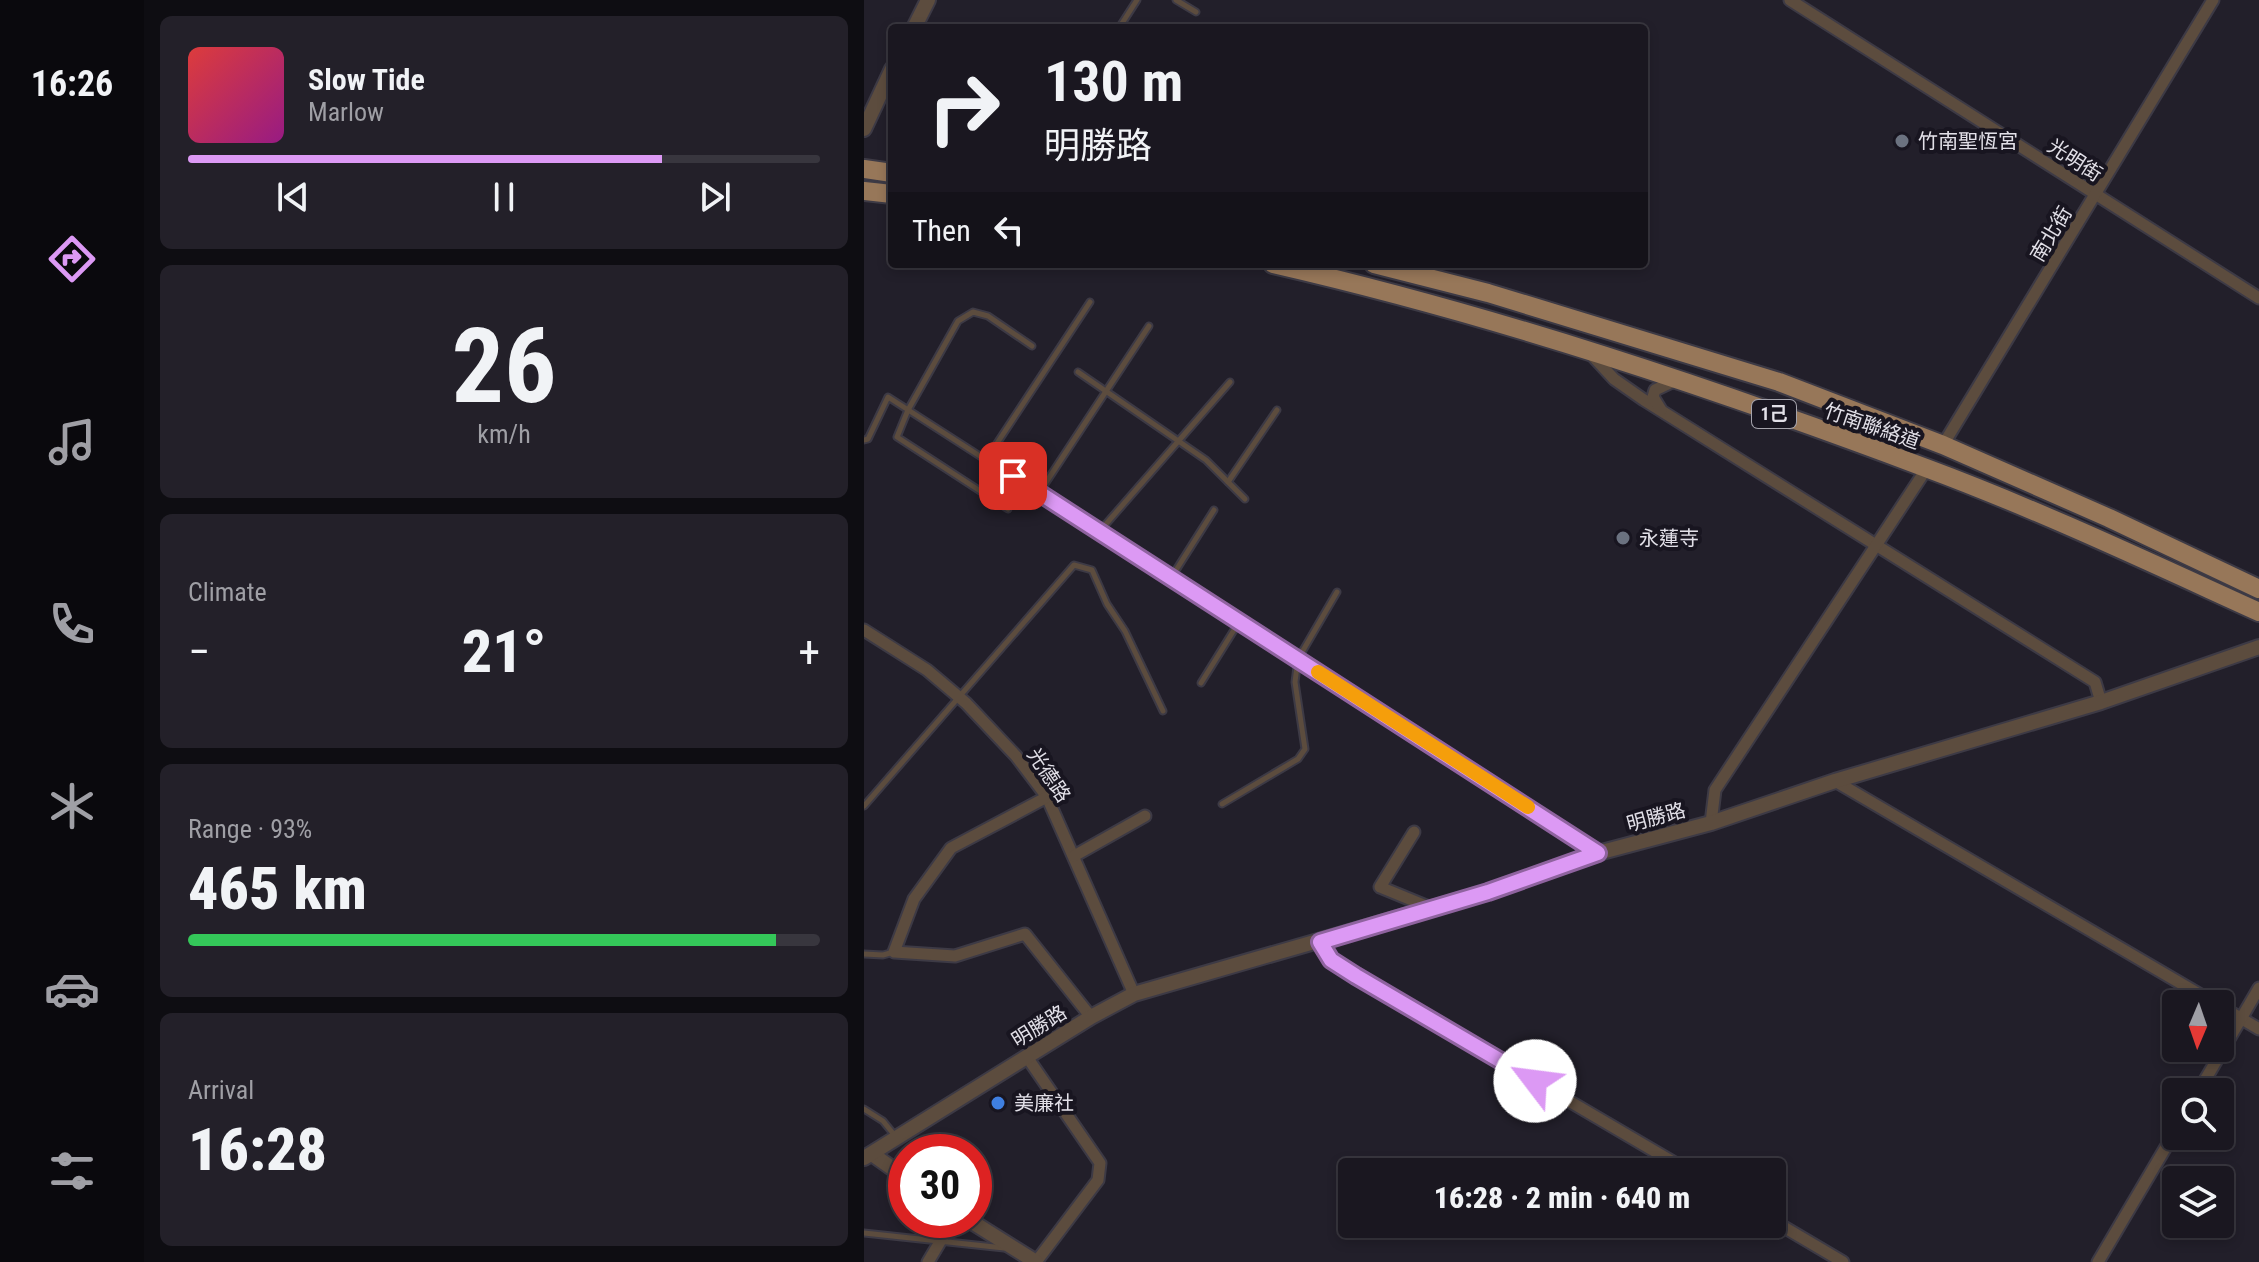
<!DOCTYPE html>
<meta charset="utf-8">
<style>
body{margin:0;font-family:"Roboto Condensed","Noto Sans TC",sans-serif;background:#232029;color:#f1f3f6;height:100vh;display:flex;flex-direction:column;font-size:30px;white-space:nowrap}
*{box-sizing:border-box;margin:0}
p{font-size:26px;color:#9f9fa5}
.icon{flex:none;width:44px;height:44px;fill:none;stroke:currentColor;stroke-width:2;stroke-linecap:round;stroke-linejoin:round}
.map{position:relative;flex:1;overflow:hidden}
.sheet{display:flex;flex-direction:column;gap:16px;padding:16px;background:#0e0d12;width:720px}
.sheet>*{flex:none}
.hud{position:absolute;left:24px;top:24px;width:760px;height:244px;border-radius:8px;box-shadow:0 4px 12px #0003,0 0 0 2px #38363e;background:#1a1720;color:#f1f3f6;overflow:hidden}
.needle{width:52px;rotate:182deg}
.buttons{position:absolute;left:1298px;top:990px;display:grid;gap:16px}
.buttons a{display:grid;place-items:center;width:72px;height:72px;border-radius:8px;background:#1a1720;box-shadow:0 4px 12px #0003,0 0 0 2px #38363e;font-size:40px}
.speed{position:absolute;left:24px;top:1134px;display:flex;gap:16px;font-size:40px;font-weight:700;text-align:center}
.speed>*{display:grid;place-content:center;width:104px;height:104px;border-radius:50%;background:#1a1720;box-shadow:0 4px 12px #0003,0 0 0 2px #38363e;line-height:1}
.speed .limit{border:12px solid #d22;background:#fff;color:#111}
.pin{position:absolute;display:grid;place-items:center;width:68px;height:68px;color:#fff;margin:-34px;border-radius:16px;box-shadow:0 4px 12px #0006}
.me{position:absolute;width:88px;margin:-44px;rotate:300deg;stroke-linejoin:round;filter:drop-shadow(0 0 6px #0008)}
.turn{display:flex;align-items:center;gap:28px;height:168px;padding:0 24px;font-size:36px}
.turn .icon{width:104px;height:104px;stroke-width:2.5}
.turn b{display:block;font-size:56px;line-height:68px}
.then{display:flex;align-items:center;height:76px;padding:0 24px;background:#0003;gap:16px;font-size:30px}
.big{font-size:60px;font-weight:800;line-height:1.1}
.sheet .card{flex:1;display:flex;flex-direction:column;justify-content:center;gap:12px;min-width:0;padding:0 28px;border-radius:12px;background:#232029}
.sheet .dial{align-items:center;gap:0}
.dial b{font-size:104px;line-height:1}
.song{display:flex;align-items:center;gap:24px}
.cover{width:96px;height:96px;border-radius:12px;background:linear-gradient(135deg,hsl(0 70% 55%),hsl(310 70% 35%))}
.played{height:8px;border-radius:4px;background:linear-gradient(90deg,#dc99f4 75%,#38363e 75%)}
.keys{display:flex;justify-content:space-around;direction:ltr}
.heat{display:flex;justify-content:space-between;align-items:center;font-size:44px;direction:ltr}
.charge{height:12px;border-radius:6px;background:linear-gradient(90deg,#34c759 93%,#38363e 0)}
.trip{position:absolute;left:474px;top:1158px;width:448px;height:80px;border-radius:8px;background:#1a1720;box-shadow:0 4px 12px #0003,0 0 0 2px #38363e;font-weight:800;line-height:80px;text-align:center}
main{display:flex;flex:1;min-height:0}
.menu{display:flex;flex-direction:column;width:144px;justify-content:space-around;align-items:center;background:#0a090d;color:#9f9fa5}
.menu .icon{width:56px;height:56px}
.menu .on{color:#dc99f4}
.menu b{font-size:36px;color:#f1f3f6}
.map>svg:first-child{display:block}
</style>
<main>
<nav class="menu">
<b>16:26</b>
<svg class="icon on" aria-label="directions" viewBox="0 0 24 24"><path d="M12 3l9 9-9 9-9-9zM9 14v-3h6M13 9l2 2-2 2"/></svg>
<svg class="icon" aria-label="music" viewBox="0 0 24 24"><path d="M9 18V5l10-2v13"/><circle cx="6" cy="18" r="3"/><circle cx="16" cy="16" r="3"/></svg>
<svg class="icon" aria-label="phone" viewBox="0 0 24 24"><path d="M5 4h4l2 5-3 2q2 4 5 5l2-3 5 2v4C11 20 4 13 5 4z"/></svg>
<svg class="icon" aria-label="climate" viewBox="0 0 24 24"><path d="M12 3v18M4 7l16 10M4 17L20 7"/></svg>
<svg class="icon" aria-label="car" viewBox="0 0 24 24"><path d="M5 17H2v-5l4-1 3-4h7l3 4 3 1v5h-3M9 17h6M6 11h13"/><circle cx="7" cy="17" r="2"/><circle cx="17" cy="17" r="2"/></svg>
<svg class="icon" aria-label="filters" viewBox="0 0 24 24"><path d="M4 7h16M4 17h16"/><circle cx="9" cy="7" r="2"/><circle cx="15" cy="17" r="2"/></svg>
</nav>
<section class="sheet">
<div class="card">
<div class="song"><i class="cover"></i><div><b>Slow Tide</b><p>Marlow</p></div></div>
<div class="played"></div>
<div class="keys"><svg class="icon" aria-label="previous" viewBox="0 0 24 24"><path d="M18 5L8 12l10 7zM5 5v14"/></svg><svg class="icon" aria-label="pause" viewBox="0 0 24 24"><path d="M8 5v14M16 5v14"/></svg><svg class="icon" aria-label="next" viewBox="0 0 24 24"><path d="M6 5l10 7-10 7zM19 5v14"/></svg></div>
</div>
<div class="card dial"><b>26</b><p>km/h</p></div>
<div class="card"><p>Climate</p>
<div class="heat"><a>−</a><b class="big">21°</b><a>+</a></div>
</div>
<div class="card"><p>Range · 93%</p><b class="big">465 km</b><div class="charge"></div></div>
<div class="card"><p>Arrival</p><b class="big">16:28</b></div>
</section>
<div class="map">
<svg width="1395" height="1262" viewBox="0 0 1395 1262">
<rect width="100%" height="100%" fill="#221f2a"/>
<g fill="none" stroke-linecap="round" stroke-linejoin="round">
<defs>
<g id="service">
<path d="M312,0L332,12"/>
<path d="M195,27L198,28"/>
<path d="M255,28L273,0"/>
<path d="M214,372L342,460L381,499"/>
<path d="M0,440L4,439L24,397L731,851"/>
<path d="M122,460L226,302"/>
<path d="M364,482L413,410"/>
<path d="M175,493L285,326"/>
<path d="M144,509L33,437L44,410L94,321L109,312L124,316L168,346"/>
<path d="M235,532L366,382"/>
<path d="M307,578L350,510"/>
<path d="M337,683L375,622"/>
<path d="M358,804L434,759L441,749L431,682L434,659L473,592"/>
<path d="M0,806L210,565L228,570L243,604L261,631L299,711"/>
<path d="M0,954L19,955L30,952"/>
<path d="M0,1109L19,1121L32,1137"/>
<path d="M0,1233L140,1248"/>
</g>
<g id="minor">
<path d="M926,0L1395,298"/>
<path d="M725,352L750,379L780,400L1231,682L1237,702"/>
<path d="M797,410L789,397L791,390L812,380"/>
<path d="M1079,445L1349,0"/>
<path d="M0,630L63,670L102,703L152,756L183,797L270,994"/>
<path d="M971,781L1352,1004"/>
<path d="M183,797L87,848L50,899L30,952L91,956L161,934L227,1017"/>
<path d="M847,823L851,790L1063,468"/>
<path d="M550,832L516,887L567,908"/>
<path d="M210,856L281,816"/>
<path d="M456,942L467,960L492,976L826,1172"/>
<path d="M1356,1006L1395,1029"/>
<path d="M163,1057L236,1163L234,1180L172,1262"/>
<path d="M1334,1092L1395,988"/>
<path d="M908,1220L979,1262"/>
<path d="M64,1262L89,1220"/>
<path d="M1234,1262L1312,1130"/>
</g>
<g id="tertiary">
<path d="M50,28L64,0"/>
<path d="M0,129L28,69"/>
<path d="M8,1154L42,1178"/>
<path d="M0,1158L227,1017L270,994L624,892L734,853L847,823L971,781L1237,702L1395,647"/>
<path d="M105,1220L172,1262"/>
</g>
<g id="primary">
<path d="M0,169L28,173"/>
<path d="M0,191L28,194"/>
<path d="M409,264C631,315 849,388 1062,468C1175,510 1285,562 1395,612"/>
<path d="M510,264L624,293L915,382L1079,445L1245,518L1395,589"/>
</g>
</defs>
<!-- service casing -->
<use href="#service" stroke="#3d3a45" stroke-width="9"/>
<!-- minor casing -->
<use href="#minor" stroke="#3d3a45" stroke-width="15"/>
<!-- tertiary casing -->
<use href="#tertiary" stroke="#3d3a45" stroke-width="18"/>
<!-- primary casing -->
<use href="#primary" stroke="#3d3a45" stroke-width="22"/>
<!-- service -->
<use href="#service" stroke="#5c4c3e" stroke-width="5"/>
<!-- minor -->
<use href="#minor" stroke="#5c4c3e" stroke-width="11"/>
<!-- tertiary -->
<use href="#tertiary" stroke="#5c4c3e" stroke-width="14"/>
<!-- primary -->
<use href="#primary" stroke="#977759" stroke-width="18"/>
</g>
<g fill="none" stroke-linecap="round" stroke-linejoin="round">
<defs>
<path id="route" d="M149,476L734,853L624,892L456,942L467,960L492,976L671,1081"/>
</defs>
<!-- route casing -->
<use href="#route" stroke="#8f639f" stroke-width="20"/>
<!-- route -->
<use href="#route" stroke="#dc99f4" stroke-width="14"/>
<!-- slow -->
<path stroke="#f59e0b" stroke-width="14" d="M454,672L664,807"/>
</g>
<!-- markers -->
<g fill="#6b7280" stroke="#181520" stroke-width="3">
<circle cx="1038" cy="141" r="8"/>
<circle cx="759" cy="538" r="8"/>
</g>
<circle fill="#3f7fe0" stroke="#181520" stroke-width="3" cx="134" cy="1103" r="8"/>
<g text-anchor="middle" stroke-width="8" stroke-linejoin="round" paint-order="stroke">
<!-- shield labels -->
<rect fill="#181520" stroke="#a5a3ac" stroke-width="2" x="888" y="400" width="44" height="28" rx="6"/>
<g font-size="18" font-weight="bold" fill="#e2e0e8">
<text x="910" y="420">1己</text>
</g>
<!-- poi labels -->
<g font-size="20" fill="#e2e0e8" stroke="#181520" text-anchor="start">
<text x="1054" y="148">竹南聖恆宮</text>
<text x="775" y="545">永蓮寺</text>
<text x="150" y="1110">美廉社</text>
</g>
<!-- street labels -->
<g font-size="20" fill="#e2e0e8" stroke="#181520">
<text transform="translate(1211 160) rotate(33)" y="7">光明街</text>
<text transform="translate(1187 234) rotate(-59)" y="7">南北街</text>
<text transform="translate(1008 426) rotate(19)" y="7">竹南聯絡道</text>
<text transform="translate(185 775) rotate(56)" y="7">光德路</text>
<text transform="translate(792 817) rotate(-15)" y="7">明勝路</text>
<text transform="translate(175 1026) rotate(-32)" y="7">明勝路</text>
</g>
</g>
</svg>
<div class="buttons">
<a><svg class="needle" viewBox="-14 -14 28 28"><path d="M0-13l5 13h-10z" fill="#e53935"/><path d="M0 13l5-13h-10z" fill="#9f9fa5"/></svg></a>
<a><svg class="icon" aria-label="search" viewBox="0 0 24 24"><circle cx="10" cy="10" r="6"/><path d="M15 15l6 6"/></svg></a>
<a><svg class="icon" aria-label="layers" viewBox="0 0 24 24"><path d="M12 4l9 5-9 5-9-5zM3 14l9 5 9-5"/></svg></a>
</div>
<div class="speed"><div class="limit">30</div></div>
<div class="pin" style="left:149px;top:476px;background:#d93025"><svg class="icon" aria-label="arrive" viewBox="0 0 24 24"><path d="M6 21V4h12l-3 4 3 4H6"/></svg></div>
<svg class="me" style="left:671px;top:1081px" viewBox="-20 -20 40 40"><circle r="19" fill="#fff"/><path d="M0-13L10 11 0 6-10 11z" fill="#dc99f4"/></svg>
<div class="trip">16:28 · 2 min · 640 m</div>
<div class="hud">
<div class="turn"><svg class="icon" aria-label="right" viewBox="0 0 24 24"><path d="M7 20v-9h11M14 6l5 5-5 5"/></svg><div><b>130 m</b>明勝路</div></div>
<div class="then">Then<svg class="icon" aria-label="left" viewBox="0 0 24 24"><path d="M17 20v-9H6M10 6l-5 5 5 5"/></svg></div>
</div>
</div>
</main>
